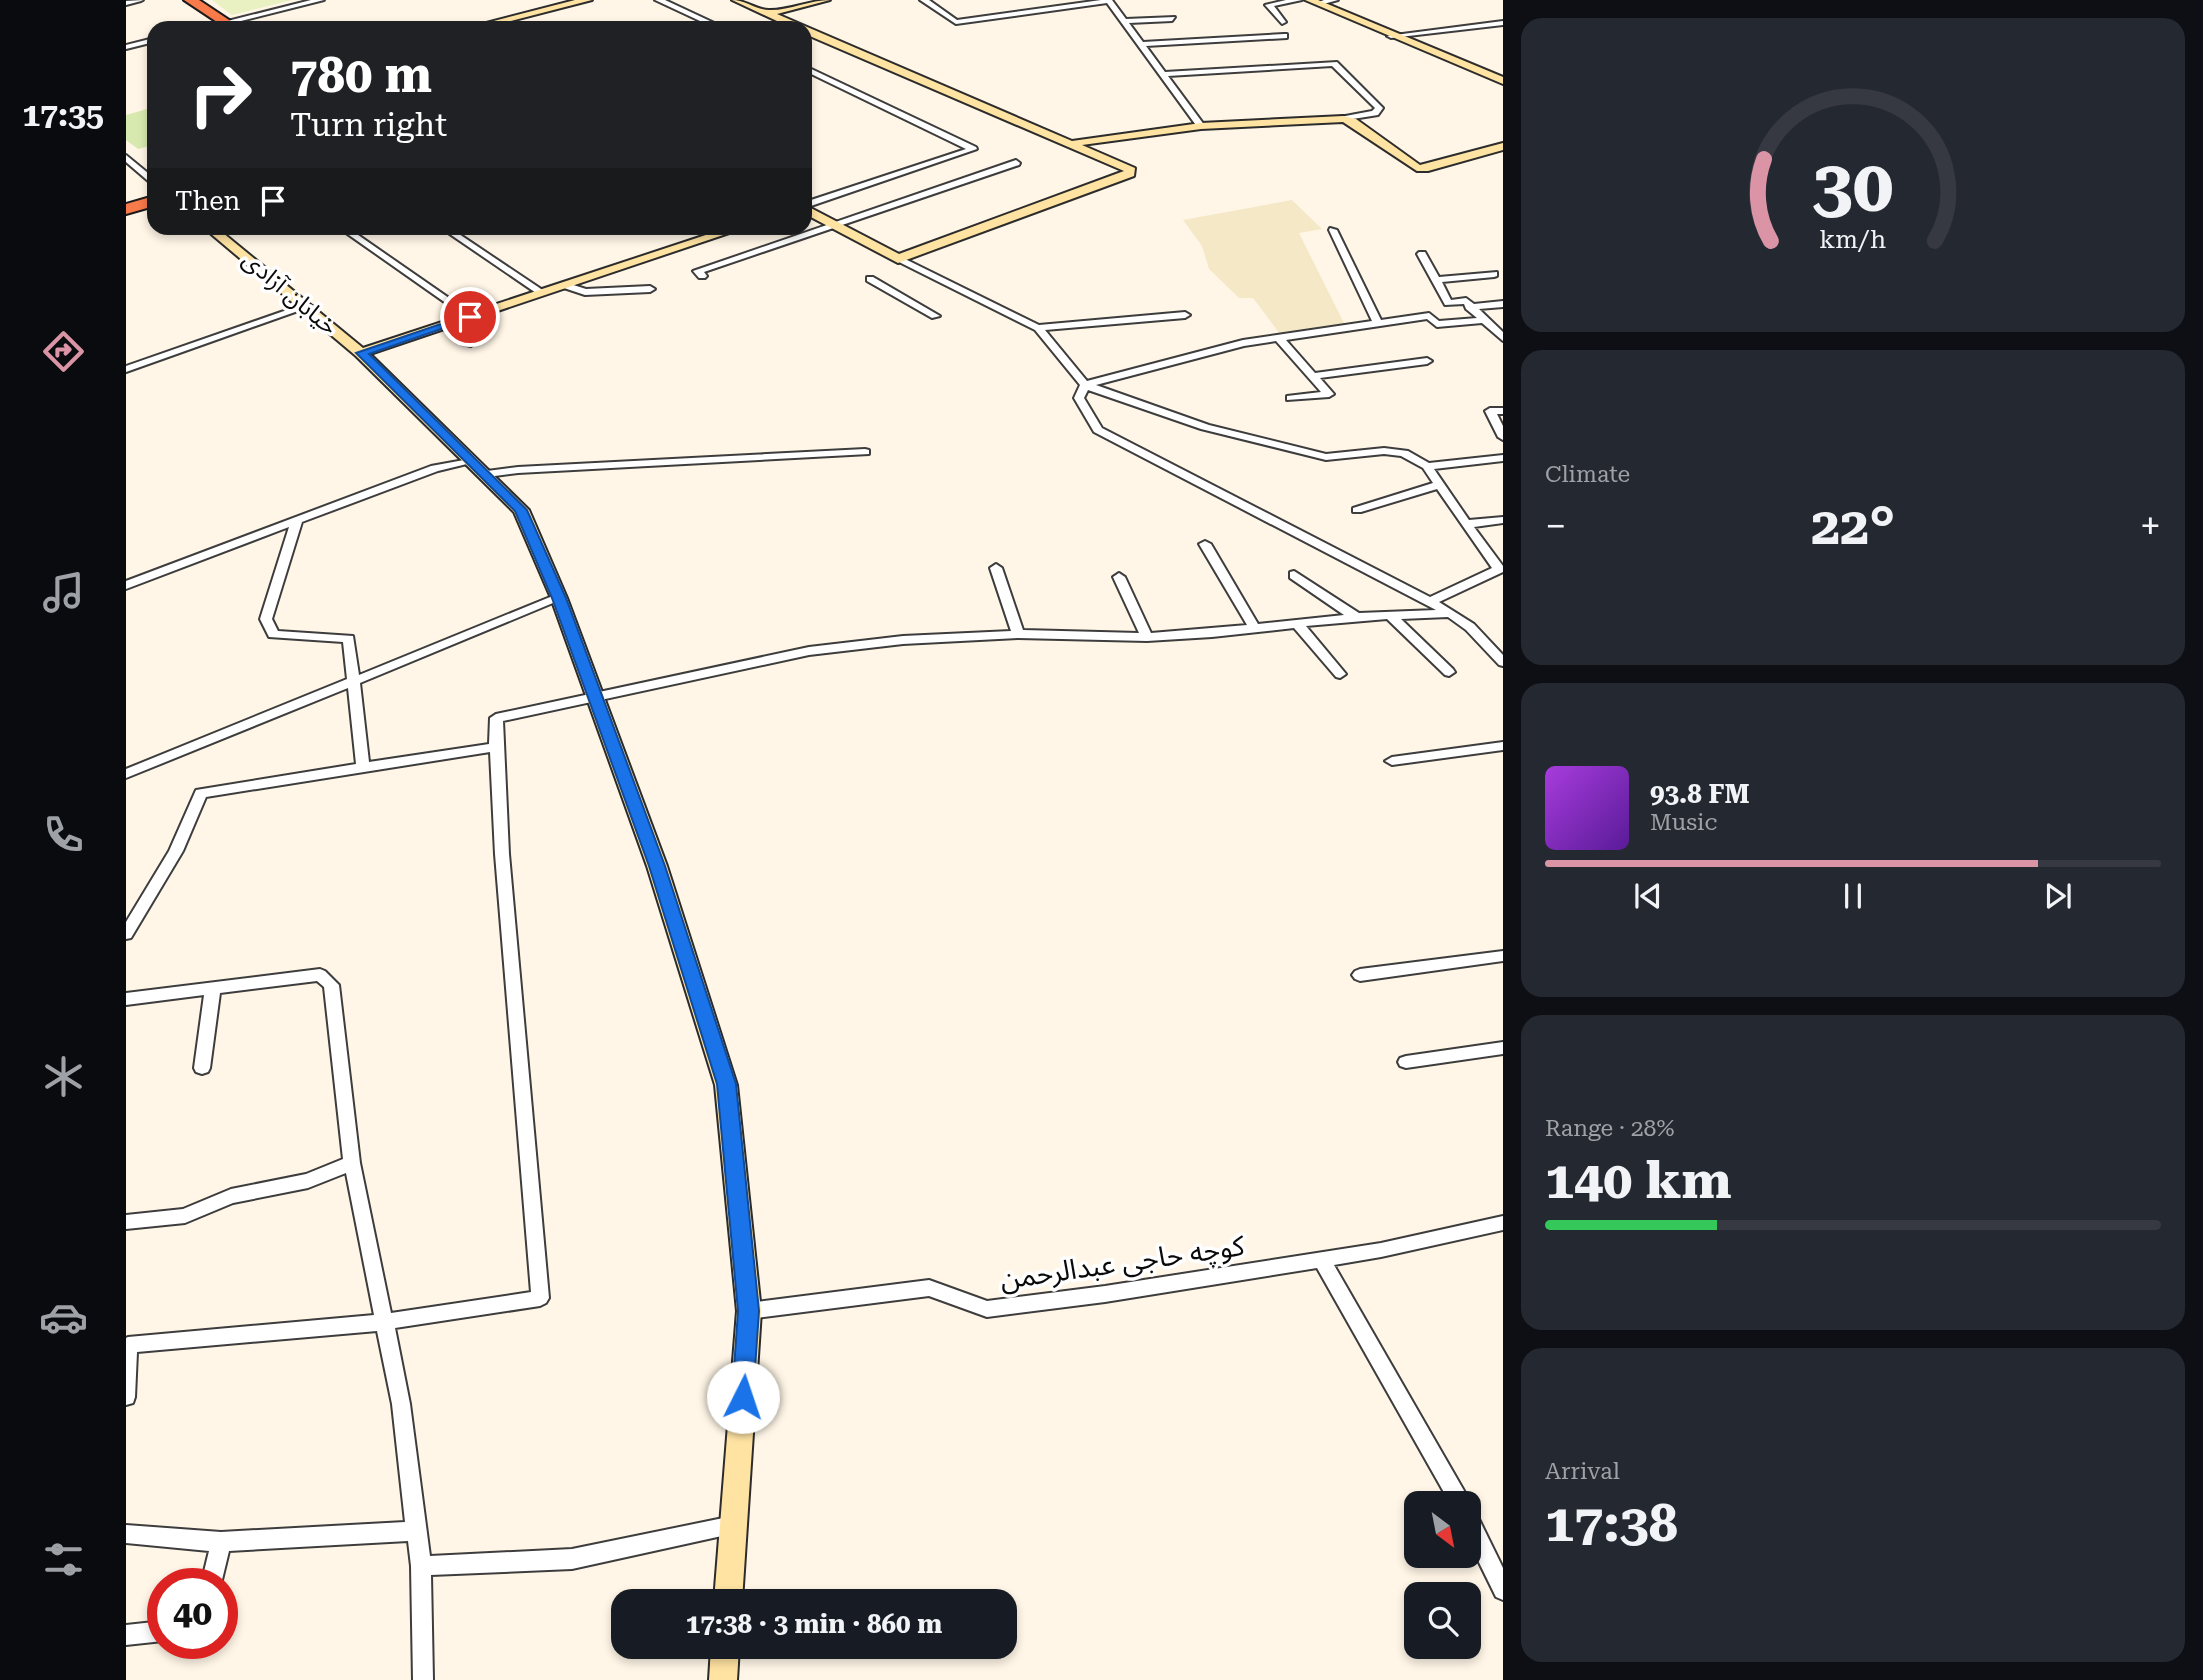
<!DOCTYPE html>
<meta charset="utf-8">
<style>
body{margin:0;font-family:"Roboto Serif","Noto Sans Arabic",serif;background:#242831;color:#f1f3f6;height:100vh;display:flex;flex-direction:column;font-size:26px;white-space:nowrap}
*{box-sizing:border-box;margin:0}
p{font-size:23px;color:#9ea1a6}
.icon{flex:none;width:38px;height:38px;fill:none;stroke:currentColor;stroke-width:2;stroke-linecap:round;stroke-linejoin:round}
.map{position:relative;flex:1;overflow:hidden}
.side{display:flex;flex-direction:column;gap:18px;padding:18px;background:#0d0f14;width:700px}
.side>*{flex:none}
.banner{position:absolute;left:21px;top:21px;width:665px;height:214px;border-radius:21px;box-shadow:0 4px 10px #0003;background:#202124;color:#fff;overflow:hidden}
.needle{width:46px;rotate:148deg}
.tools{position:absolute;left:1278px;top:1491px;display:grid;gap:14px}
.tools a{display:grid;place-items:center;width:77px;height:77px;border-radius:14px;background:#171b24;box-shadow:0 4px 10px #0003;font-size:35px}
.speed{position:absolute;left:21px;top:1568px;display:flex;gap:14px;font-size:35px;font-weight:700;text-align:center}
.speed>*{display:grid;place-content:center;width:91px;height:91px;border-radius:50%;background:#171b24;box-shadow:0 4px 10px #0003;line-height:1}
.speed .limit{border:10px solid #d22;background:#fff;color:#111}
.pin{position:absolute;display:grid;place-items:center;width:60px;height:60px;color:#fff;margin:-30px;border:4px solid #fff;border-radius:50%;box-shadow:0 2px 7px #0007}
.me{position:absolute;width:77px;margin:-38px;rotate:4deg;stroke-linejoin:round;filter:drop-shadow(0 0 5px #0008)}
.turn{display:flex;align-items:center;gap:24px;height:147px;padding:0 28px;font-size:32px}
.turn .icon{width:91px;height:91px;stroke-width:2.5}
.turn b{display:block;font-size:49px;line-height:60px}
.then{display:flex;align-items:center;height:66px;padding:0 28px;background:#0003;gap:14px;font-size:26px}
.big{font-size:52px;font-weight:700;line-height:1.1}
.side .widget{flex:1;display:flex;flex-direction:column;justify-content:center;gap:10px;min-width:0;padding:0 24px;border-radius:21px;background:#242831}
.side .dial{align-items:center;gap:0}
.dial svg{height:182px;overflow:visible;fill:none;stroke:#363941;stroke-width:7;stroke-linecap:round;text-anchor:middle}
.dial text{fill:#f1f3f6;stroke:none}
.song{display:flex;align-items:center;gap:21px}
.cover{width:84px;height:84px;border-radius:10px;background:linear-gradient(135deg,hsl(280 70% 55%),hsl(270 70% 35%))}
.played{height:7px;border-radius:4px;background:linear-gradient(90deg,#da94a6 80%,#363941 80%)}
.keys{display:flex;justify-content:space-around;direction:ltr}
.heat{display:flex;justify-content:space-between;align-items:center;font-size:38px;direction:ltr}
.charge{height:10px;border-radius:5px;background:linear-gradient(90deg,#34c759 28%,#363941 0)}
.trip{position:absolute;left:485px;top:1589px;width:406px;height:70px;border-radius:21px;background:#171b24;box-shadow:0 4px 10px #0003;font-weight:700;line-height:70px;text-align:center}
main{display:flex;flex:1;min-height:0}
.menu{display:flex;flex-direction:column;width:126px;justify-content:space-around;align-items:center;background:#090b0e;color:#9ea1a6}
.menu .icon{width:49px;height:49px}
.menu .current{color:#da94a6}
.menu b{font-size:32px;color:#f1f3f6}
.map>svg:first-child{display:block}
</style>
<main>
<nav class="menu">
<b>17:35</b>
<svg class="icon current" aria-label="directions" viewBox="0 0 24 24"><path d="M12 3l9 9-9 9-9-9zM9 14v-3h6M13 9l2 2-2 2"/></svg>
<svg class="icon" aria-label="music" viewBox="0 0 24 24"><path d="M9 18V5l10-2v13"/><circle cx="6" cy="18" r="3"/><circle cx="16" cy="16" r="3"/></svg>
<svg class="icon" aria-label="phone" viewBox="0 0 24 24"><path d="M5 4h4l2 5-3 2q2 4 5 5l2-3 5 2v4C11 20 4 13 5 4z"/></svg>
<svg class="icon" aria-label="climate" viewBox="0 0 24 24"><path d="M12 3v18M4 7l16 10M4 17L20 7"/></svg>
<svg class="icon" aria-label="car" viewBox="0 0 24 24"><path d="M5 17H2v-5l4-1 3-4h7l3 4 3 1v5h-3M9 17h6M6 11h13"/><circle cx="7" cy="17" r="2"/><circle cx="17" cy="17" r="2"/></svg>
<svg class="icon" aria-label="filters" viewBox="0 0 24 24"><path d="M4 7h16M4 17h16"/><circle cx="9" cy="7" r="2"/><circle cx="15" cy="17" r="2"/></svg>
</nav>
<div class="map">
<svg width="1377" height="1680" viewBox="0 0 1377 1680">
<rect width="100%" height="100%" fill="#fff6e7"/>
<!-- farmland -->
<path fill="#f5e8c7" d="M1166,200L1196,229L1173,233L1221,329L1157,338L1127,298H1113L1083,269L1076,246L1057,220Z"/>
<!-- green -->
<path fill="#d8e9b0" d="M28,107V145L12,149L0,140V115Z"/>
<!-- pitch -->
<path fill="#e9f0c2" d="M86,0H166L106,15Z"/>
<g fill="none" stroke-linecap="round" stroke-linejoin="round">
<defs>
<g id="street">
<path d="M17,0L15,1L0,5V1Z"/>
<path d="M185,0H198L87,28H74Z"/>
<path d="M529,0H539L599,28H589Z"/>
<path d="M794,0H803L831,20L975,0H986L1000,19L1049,17L1046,21L1003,23L1017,42L1158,34H1161V38L1020,46L1039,72L1211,62L1257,108L1252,115L1214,121V117L1246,111L1249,108L1206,66L1042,76L1079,126L1075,128H1072L981,3L830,24Z"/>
<path d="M1160,0H1176L1148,6L1160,22L1156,24L1139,5Z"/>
<path d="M1198,0H1212L1194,5L1190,3Z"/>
<path d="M1377,21V25L1265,38L1261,36Z"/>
<path d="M28,38V42L0,49V45Z"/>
<path d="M679,66L850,147L851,149L679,208V202L840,149L679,71Z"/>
<path d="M0,155L28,178V186L0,162Z"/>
<path d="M890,160L894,163L893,165L578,272L581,276L579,278H573L567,271Z"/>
<path d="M213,228H222L346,314L353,313L355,315L345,346L336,344L344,320Z"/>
<path d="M315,228H324L421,293L413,295Z"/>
<path d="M1204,228L1211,230L1255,320L1303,313L1313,321L1351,318L1340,309L1338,304L1319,305L1291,254L1293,252H1299L1313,277L1371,272V276L1368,277L1316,282L1325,300L1340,298L1348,304L1377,301V307L1353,309L1377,332V341L1356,323L1311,327L1301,319L1160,340L1189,373L1301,358L1306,361L1301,364L1194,378L1208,394L1203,397L1161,400V396L1195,392L1150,341L1118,346L970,385L1083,425L1200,454L1258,448L1282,451L1303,463L1377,455V461L1308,469L1343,520L1377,517V523L1348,527L1377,566V572L1313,602L1348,624L1377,655V666L1373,665L1340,630L1322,617L1275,619L1327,669L1329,672L1323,676L1319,675L1261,619L1180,626L1220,674L1214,678L1210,677L1168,628L1086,637L1021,641L892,638L777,644L683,655L377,721L383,854L423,1298L420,1303L414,1306L269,1328L284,1404L304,1556L446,1549L607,1516L614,1518L617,1525L614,1532L446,1569L305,1575L307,1680H287L285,1566L282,1541L103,1551L95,1584H75L83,1551L0,1543V1525L95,1532L279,1522L266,1404L251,1331L11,1352L9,1397L7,1403L0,1405V1338L2,1337L248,1315L220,1173L182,1188L107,1203L59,1223L0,1229V1215L57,1209L105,1189L180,1174L217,1159L198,987L191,981L94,993L84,1068L82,1072L76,1074L70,1072L68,1068L78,995L0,1005V993L194,969L199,971L213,985L234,1163L265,1313L405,1292L369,854L364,752L80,797L57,851L5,938L0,939V922L43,851L70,790L230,764L222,688L0,778V769L221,679L217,642L143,637L134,619L163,527L0,589V581L305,466L349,458V462L312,471L176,522L146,619L152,631L227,636L233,675L429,595H437L439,598L234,683L243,762L363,744L364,718L370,714L683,647L777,636L885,631L864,568L870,564L876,568L897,630L1013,633L987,577L993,573L999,577L1025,633L1121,625L1073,544L1079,541L1085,544L1132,624L1218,615L1164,578V572L1168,571L1233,613L1310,610L968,432L948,398L954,385L909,330L767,259L775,257L913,325L1059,312L1064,315L1059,318L919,330L961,381L1117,340L1246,321L1203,230ZM962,390L1075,429L1200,460L1258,454L1275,456L1297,468L1307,483L1227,508V512H1235L1311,489L1366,568L1304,597L976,428L958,398Z"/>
<path d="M741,277H747L814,316L806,318L741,281Z"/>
<path d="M438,282L460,289L524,286L529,289L524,292L459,295L435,287L433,285Z"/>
<path d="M178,304L186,306L0,372V366Z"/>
<path d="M1364,408H1377V414H1371L1377,426V440L1372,437L1359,411Z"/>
<path d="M739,449L743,450V454L392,473L361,477L356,474L361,471L392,467Z"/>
<path d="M1377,742V750L1266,765L1259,761L1266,757Z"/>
<path d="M1377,951V961L1234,981L1229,979L1226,975L1229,971L1234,969Z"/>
<path d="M1377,1042V1054L1280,1068L1274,1066L1272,1062L1274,1058L1280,1056Z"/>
<path d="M1377,1216V1230L1255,1257L1208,1265L1341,1496L1344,1503L1342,1506V1503H1324L1191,1268L979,1302L861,1317L803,1296L623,1319L617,1317L614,1311L617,1305L623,1303L803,1280L861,1301L979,1286L1255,1243Z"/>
<path d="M1342,1509L1349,1511L1377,1568V1600L1370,1597L1342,1540Z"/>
<path d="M37,1621V1641L0,1645V1625Z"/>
</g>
<g id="secondary">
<path d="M449,0H466L358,28H341Z"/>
<path d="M606,0C620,0 630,10 643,10C661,11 684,0 704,0L651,14L946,141L1075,123L1217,116L1230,119L1294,165L1377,143V150L1302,171H1291L1217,122L1075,129L956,145L1009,168L1008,176L772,263L679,214V205L773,254L998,171L679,34V28H666Z"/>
<path d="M1179,0H1192L1377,77V84Z"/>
<path d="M78,228H91L237,348L601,228H618L244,354L403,510L441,598L541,866L611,1085L635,1311L616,1601H588L611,1311L589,1085L521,866L425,598L388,512L230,356Z"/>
<path d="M585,1647H613L611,1680H583Z"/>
</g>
<g id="highway">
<path d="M58,0H73L115,28H100Z"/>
<path d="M28,196V206L0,214V204Z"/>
</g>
</defs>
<!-- street casing -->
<use href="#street" stroke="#3d3d3d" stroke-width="4"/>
<!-- secondary casing -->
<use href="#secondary" stroke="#2c2c2c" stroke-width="4"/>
<!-- highway casing -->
<use href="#highway" stroke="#1b1b1b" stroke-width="4"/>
<!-- street -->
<use href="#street" fill="#fff" fill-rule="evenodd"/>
<!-- secondary -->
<use href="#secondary" fill="#ffe3a2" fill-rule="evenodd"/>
<!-- highway -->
<use href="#highway" fill="#f97a4a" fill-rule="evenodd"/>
</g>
<!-- route -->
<path fill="#1a73e8" stroke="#114b97" stroke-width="2" d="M341,315L350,317L243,354L401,510L440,598L539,866L610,1084L633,1311L627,1397L624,1404L617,1406L609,1404L606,1397L612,1311L591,1084L523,866L426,598L389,511L230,353Z"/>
<g text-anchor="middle" stroke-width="7" stroke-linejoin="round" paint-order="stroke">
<!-- street labels -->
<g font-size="24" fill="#0a0a0a" stroke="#fff">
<text transform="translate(164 293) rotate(40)" y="8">خیابان آزادی</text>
</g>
<!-- near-street labels -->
<g font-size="28" fill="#0a0a0a" stroke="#fff">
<text transform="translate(996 1262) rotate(-8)" y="10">کوچه حاجی عبدالرحمن</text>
</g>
</g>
</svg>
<div class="tools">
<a><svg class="needle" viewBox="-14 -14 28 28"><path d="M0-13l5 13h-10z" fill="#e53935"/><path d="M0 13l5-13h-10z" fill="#9ea1a6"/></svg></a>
<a><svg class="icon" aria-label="search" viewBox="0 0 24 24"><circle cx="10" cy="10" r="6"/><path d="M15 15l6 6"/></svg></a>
</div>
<div class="speed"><div class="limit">40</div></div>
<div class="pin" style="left:344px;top:317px;background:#d93025"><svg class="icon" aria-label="arrive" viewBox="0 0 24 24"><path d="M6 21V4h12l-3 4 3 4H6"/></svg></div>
<svg class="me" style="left:617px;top:1397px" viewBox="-20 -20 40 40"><circle r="19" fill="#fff"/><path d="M0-13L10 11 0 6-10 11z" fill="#1a73e8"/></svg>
<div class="trip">17:38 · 3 min · 860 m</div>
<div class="banner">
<div class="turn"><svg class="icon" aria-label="right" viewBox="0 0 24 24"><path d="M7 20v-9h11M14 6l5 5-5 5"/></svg><div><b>780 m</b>Turn right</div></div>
<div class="then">Then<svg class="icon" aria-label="arrive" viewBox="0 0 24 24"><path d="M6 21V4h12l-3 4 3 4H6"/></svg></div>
</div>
</div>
<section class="side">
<div class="widget dial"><svg viewBox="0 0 100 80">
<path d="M14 69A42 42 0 1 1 86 69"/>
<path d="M14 69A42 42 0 0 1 11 33" stroke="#da94a6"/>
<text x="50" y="56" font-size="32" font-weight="700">30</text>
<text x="50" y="72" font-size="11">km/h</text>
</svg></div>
<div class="widget"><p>Climate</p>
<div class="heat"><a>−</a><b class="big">22°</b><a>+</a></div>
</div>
<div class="widget">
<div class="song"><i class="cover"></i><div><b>93.8 FM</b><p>Music</p></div></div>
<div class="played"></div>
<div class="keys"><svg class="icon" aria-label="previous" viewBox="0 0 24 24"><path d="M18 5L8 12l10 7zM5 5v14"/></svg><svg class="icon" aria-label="pause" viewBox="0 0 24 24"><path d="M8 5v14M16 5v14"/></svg><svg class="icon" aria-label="next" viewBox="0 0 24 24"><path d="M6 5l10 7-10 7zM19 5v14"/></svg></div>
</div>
<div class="widget"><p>Range · 28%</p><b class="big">140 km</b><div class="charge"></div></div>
<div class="widget"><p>Arrival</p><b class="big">17:38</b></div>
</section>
</main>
